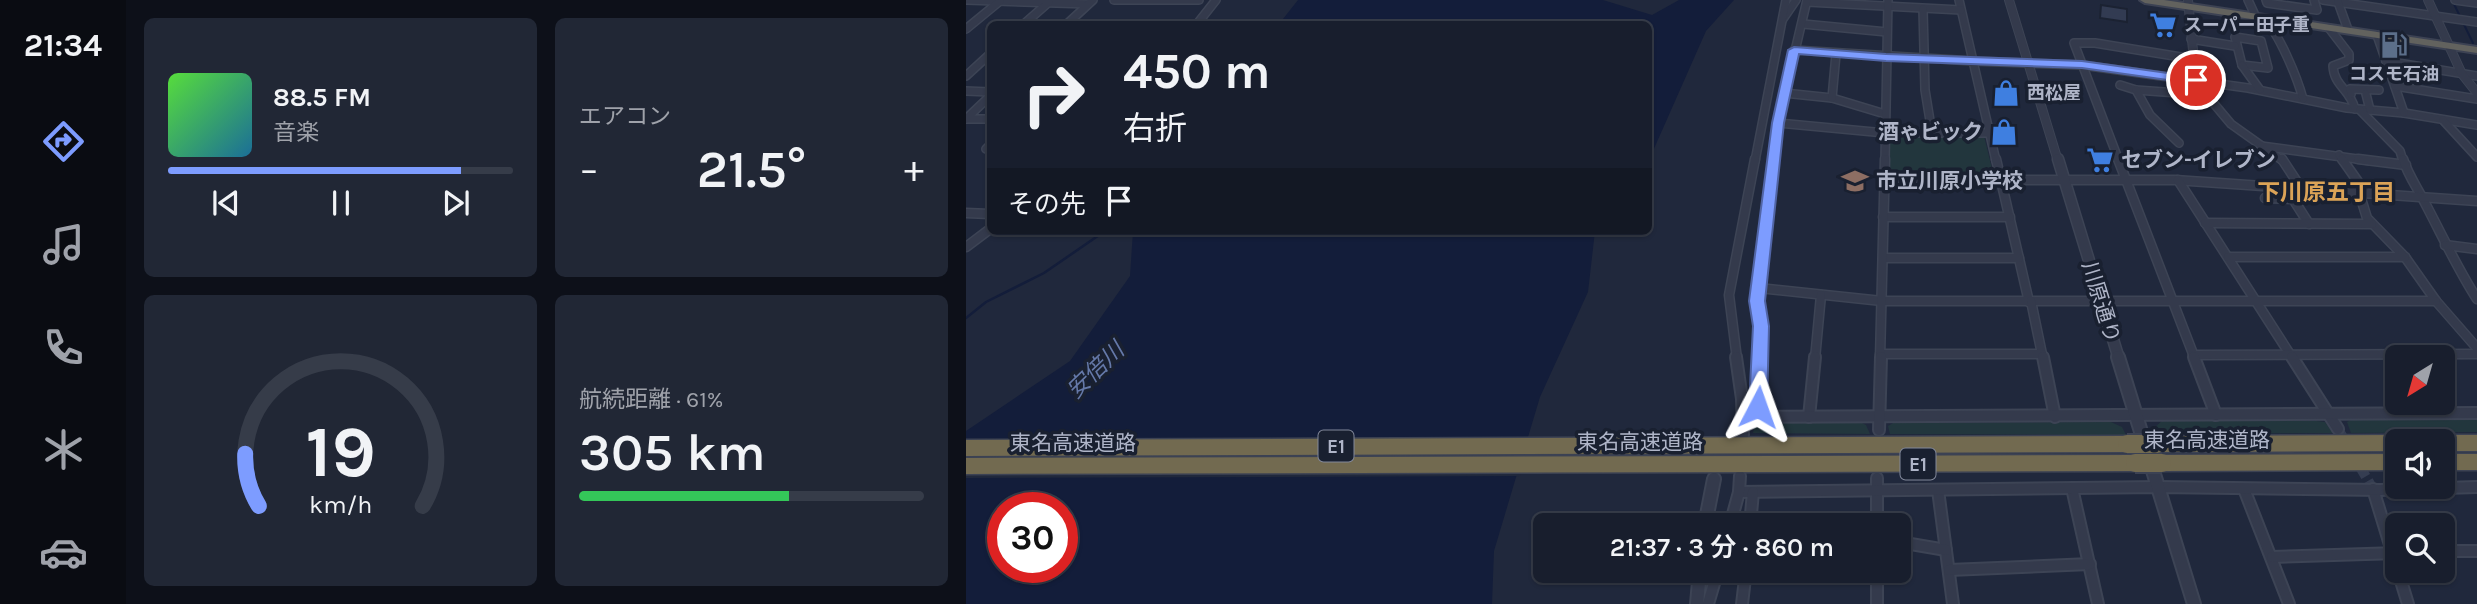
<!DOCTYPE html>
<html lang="ja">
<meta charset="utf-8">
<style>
body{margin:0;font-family:Karla,"Noto Sans JP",sans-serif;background:#212735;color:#f1f3f6;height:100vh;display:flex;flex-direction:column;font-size:26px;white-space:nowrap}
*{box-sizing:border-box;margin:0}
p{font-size:23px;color:#9fa2aa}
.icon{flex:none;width:38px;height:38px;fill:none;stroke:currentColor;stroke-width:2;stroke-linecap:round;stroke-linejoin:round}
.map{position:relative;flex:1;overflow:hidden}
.details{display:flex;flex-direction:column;gap:18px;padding:18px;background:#0d1019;width:840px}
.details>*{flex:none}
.guide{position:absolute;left:21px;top:21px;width:665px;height:214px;border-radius:10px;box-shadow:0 2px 5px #0004,0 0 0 2px #363c49;background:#181e2d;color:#f1f3f6;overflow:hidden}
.needle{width:46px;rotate:217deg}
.tools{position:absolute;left:1419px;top:345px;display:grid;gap:14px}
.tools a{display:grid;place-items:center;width:70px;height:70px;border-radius:10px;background:#181e2d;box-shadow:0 2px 5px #0004,0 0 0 2px #363c49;font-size:35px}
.speed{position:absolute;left:21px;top:492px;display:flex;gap:14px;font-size:35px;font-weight:700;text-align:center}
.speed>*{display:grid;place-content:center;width:91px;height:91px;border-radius:50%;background:#181e2d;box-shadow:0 2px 5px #0004,0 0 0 2px #363c49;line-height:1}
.speed .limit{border:10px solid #d22;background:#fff;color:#111}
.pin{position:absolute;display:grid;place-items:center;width:60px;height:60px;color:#fff;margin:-30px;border:4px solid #fff;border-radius:50%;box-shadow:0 2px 7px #0007}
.me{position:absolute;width:77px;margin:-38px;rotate:4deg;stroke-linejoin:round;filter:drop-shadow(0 0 5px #0008)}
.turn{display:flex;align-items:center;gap:24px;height:147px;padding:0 21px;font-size:32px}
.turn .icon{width:91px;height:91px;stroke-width:2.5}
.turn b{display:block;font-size:49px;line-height:60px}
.then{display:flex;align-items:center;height:66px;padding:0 21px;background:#0003;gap:14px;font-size:26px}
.big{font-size:52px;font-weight:600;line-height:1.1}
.details .card{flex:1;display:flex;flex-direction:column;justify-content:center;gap:10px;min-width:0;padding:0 24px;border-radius:10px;background:#212735}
.details .dial{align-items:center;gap:0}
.dial svg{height:182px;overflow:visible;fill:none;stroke:#363c49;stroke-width:7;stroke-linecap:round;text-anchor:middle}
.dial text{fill:#f1f3f6;stroke:none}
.song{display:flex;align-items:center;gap:21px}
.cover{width:84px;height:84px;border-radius:10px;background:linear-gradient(135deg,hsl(110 70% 55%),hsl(200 70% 35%))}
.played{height:7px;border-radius:4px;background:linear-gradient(90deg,#7d9cff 85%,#363c49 85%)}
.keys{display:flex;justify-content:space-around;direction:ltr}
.heat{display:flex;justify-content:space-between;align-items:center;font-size:38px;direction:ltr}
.charge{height:10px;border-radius:5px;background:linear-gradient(90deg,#34c759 61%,#363c49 0)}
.details .tiles{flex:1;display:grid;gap:18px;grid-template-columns:repeat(2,1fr)}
.trip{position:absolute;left:567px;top:513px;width:378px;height:70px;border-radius:10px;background:#181e2d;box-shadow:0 2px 5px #0004,0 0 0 2px #363c49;font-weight:600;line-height:70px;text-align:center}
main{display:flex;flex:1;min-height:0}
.dock{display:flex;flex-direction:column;width:126px;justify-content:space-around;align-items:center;background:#0a0c12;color:#9fa2aa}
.dock .icon{width:49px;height:49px}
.dock .on{color:#7d9cff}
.dock b{font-size:32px;color:#f1f3f6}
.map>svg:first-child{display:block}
</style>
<main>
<nav class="dock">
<b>21:34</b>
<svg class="icon on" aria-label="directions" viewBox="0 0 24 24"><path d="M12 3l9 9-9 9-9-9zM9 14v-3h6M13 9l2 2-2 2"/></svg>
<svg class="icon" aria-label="music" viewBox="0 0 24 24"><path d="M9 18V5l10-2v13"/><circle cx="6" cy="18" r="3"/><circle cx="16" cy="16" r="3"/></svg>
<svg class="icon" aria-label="phone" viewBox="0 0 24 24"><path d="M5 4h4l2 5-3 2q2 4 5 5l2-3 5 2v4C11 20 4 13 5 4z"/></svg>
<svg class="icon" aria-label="climate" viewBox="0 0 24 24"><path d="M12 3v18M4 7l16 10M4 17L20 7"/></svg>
<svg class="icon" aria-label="car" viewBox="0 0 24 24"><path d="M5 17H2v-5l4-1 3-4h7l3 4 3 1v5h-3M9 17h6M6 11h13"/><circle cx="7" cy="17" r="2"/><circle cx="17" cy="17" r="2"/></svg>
</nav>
<section class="details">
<div class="tiles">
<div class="card">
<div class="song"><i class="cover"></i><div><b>88.5 FM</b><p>音楽</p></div></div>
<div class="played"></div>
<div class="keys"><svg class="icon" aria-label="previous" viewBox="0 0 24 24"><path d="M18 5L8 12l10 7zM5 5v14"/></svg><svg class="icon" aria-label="pause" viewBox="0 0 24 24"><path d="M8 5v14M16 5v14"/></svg><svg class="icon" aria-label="next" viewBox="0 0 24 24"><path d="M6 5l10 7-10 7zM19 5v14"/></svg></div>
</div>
<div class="card"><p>エアコン</p>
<div class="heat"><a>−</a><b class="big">21.5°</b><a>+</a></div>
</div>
<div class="card dial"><svg viewBox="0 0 100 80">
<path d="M14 69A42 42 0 1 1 86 69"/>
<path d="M14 69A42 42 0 0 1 8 46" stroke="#7d9cff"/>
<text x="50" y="56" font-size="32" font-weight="700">19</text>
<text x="50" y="72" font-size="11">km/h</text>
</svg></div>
<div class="card"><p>航続距離 · 61%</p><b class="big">305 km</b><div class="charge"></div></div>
</div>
</section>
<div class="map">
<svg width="1511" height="604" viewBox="0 0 1511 604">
<rect width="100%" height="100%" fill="#20283c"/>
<!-- green -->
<g fill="#22363d">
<path d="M924,135L1018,136L1028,177H921V137Z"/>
<path d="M1387,419H1511V432L1385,433L1381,422Z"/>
<path d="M794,421L894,422L900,425L904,434L787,433L789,425Z"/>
<path d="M1196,421H1351L1359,422L1367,433L1190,434L1189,427Z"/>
<path d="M1145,422L1156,427L1160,435L924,434L922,426L927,423Z"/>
</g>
<!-- water -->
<g fill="#131d3a" fill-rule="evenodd">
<path d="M332,0H637L686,15L713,0H768L740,31L683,160L682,24H313Z"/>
<path d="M167,231H629L622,292L574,397L528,551L526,604H0V431L104,361L164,276ZM37,508H96V567H37Z"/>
</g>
<!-- pier -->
<path fill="#20283c" d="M566,437L554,476L0,478V439Z"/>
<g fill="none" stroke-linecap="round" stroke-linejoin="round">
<!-- stream-far1 -->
<path stroke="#131d3a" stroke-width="2" d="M1487,2L1507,43"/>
<!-- stream -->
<path stroke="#131d3a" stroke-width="2.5" d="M0,318L20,302L78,273L139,231"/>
</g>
<!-- building -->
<path fill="#323b52" stroke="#1b2232" stroke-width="2" d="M1135,5L1161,9V22L1134,18Z"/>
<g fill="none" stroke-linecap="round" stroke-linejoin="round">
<!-- minor-tunnel -->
<path stroke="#353d51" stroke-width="10" stroke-dasharray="10 5" stroke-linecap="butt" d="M1372,429L1407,489"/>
<defs>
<g id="minor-far2">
<path d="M0,0L122,4"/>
<path d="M148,0H233"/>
<path d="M993,0L1007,61L1116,65L1282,88L1381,108L1438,113L1511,125"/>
<path d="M1282,0L1288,13"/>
<path d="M1300,0L1301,3L1351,10L1348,0"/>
<path d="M1357,0L1511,22"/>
<path d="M1489,0L1511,3"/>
<path d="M841,2L995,10"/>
<path d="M1372,2L1381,27"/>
<path d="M957,9L959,90L966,133"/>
<path d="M1296,18C1312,29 1332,80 1337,99"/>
<path d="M817,19L830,0"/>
<path d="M58,24L83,2"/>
<path d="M101,24L127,0"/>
<path d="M231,24L250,0"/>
<path d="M837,24L921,32"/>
<path d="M1363,28L1383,54V60L1367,66C1368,86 1384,89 1389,109"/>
<path d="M0,29L34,1"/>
<path d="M1411,35L1438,113"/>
<path d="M1269,37L1295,41L1302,68L1276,65Z"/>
<path d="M1225,39L1269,46"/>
<path d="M828,50L1007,61L1030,161"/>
<path d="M1420,61L1511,76"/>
<path d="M1276,65L1294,90"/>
<path d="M0,76L24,54"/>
<path d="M1154,85L1170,90L1226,94L1232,91L1231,85"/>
<path d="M1429,86L1511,99"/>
<path d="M1170,90L1184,115L1213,143"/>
<path d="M0,91L24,92"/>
<path d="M1232,91L1239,93L1265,124L1317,161"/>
<path d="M818,93L866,98L919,114"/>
<path d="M1385,94L1384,89L1413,90"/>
<path d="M1400,94L1404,110"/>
<path d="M866,98L870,54"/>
<path d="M1394,110L1434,151L1437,161"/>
<path d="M0,119L24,96"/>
<path d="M0,119H24"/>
<path d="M1477,120L1511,157"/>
<path d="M812,123L919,133H1024"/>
<path d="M24,145L20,149L24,150"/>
<path d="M1295,146L1406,161"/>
<path d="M1373,155L1377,161"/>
<path d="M789,161L820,0"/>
<path d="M808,161L812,123L841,0"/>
<path d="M919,161L922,0"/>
<path d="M1153,161L1108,43H1129L1227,59"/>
</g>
<g id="minor-far1">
<path d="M1030,159L1063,302"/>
<path d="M1152,159L1229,359"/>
<path d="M1316,159L1335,188"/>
<path d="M1376,159L1400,193"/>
<path d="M1392,159L1440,165"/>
<path d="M1437,159C1442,175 1451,187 1459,203C1476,235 1491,268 1511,299"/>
<path d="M918,180H1209L1511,201"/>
<path d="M1212,180L1327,359"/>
<path d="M1393,192L1401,218L1439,257L1470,301L1511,348"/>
<path d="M1299,198L1327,199L1343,224"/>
<path d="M0,213L24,214"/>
<path d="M917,217H1044"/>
<path d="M1239,223L1406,224"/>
<path d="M1479,245L1511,249"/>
<path d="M0,247L24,229"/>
<path d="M1262,257H1439"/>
<path d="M917,258H1053"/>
<path d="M793,288L916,301H1470"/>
<path d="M1065,301L1077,359"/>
<path d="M914,354H1076"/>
<path d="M1227,355L1511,354"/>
<path d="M771,359L763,295L789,159"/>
<path d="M794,359L795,326L791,301L808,159"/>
<path d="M849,359L855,295"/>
<path d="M914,359L919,159"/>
</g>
<g id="minor">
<path d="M770,357L776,399L777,435"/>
<path d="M1077,357L1089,417"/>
<path d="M1228,357L1250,415"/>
<path d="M1326,357L1372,429"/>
<path d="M785,417L792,407L794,357"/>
<path d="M843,417L849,357"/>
<path d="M777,420L785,417L1511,413"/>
<path d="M913,430L915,357"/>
<path d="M911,478V525"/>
<path d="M1106,488L1132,604"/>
<path d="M1278,489L1323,604"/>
<path d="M1407,489L1442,604"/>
<path d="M972,490L987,604"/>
<path d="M773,492L1193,487L1414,490L1511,487"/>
<path d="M764,525L773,492L774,476"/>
<path d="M784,525L787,492"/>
<path d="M933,542L980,550"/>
<path d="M1477,551H1511"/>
<path d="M1306,557L1432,553"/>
<path d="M911,570V604"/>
<path d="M983,570L1124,564"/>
<path d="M742,604L752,570"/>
<path d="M776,604L780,570"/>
</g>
<g id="tertiary-far2">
<path d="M1043,0L1092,161"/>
<path d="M1222,0L1230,80"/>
<path d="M1462,0L1496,74L1511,93"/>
</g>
<path id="tertiary-far1" d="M1092,159L1153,359"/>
<g id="tertiary">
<path d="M1152,357L1228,604"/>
<path d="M739,525L748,479"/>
<path d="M731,604L734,570"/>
</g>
<path id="trunk" d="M1174,0H1198L1511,47V53L1179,3Z"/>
<g id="motorway">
<path d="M1432,435L1440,441H1432V451L1191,452L1185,450L1182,444L1185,438L1191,436Z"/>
<path d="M1477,435H1511V451H1477V441H1469Z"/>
<path d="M1161,436L1167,438L1170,444L1167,450L1161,452L0,456V440Z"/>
<path d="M1432,454V470L1196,471L1189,469L1187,463L1189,457L1196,455Z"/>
<rect x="1477" y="454" width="34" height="16"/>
<path d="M1169,455L1176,457L1178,463L1176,469L1169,471L0,474V458Z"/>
</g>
</defs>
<!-- minor-far2 casing -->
<use href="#minor-far2" stroke="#3d4455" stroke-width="10"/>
<!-- minor-far1 casing -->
<use href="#minor-far1" stroke="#3d4455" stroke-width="11"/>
<!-- minor casing -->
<use href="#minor" stroke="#3d4455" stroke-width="14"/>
<!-- tertiary-far2 casing -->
<use href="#tertiary-far2" stroke="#3d4455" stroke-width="10"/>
<!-- tertiary-far1 casing -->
<use href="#tertiary-far1" stroke="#3d4455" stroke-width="13"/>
<!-- tertiary casing -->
<use href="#tertiary" stroke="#3d4455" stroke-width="16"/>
<!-- trunk casing -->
<use href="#trunk" stroke="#3c4253" stroke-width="4"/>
<!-- motorway casing -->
<use href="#motorway" stroke="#3c4253" stroke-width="3"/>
<!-- minor-far2 -->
<use href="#minor-far2" stroke="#343a4c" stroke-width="7"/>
<!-- minor-far1 -->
<use href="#minor-far1" stroke="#343a4c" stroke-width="8"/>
<!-- minor -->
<use href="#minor" stroke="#343a4c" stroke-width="10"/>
<!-- tertiary-far2 -->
<use href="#tertiary-far2" stroke="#343a4c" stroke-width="8"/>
<!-- tertiary-far1 -->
<use href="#tertiary-far1" stroke="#343a4c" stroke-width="10"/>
<!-- tertiary -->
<use href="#tertiary" stroke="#343a4c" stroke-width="12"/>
<!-- trunk -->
<use href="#trunk" fill="#62625e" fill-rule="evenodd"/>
<!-- motorway -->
<use href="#motorway" fill="#726a50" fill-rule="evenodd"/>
<defs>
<g id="motorway-bridge">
<path d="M1161,444H1191"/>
<path d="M1169,463H1196"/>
</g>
</defs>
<!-- motorway-bridge casing -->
<use href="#motorway-bridge" stroke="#3c4253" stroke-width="22" stroke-linecap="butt"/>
<!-- motorway-bridge -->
<use href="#motorway-bridge" stroke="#726a50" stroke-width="18"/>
</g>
<!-- route -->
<path fill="#7d9cff" stroke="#5165a6" stroke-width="2" d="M828,47L920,54L1116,61L1230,77L1236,80L1230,84L1116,68L920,61L833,54L818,123L799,301L803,326L801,407L798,412L792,414L786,412L783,407L787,326L783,301L806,123L822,50Z"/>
<!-- icons -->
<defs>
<symbol id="supermarket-bare" viewBox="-9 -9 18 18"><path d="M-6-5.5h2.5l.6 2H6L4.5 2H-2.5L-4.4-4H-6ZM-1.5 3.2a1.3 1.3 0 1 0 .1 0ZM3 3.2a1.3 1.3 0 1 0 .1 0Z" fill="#3f7fe0" stroke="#192030" stroke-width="2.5" paint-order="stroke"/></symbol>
<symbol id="fuel-bare" viewBox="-9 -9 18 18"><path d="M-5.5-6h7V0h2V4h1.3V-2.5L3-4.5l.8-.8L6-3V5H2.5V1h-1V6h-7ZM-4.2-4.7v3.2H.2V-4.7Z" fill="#5c6f8a" stroke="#192030" stroke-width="2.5" paint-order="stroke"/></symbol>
<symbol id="shop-bare" viewBox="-9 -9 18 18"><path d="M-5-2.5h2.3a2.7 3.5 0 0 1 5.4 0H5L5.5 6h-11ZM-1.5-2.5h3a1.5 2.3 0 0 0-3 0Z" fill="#3f7fe0" stroke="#192030" stroke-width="2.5" paint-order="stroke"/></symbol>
<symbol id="school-bare" viewBox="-9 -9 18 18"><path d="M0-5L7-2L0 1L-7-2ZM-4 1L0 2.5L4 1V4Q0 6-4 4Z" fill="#8d6e63" stroke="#192030" stroke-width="2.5" paint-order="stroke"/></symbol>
</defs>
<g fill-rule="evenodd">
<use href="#supermarket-bare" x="1178" y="6" width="38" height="38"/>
<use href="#fuel-bare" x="1409" y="26" width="38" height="38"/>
<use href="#shop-bare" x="1021" y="74" width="38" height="38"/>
<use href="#shop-bare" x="1019" y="113" width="38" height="38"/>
<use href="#supermarket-bare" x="1115" y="141" width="38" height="38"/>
<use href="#school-bare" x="870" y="162" width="38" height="38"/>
</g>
<g text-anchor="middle" stroke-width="7" stroke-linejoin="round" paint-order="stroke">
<!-- far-poi labels -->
<g font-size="18" font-weight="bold" fill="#afb5c8" stroke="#192030" text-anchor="start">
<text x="1218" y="31">スーパー田子重</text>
<text x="1428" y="80" text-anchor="middle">コスモ石油</text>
<text x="1061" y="99">西松屋</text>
</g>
<!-- shield labels -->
<g fill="#192030" stroke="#82889a" stroke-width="2">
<rect x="352.5" y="430.5" width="35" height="31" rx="5"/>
<rect x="934.5" y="448.5" width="35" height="31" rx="5"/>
</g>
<g font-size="19" font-weight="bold" fill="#afb5c8">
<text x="370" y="453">E1</text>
<text x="952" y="471">E1</text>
</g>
<!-- poi labels -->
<g font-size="21" font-weight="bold" fill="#afb5c8" stroke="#192030" text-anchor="start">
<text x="1017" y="139" text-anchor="end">酒ゃビック</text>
<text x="1155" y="167">セブン-イレブン</text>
<text x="910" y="188">市立川原小学校</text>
</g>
<!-- street labels -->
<g font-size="21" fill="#afb5c8" stroke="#192030">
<text transform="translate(1135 302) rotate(73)" y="7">川原通り</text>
<text x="1241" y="447">東名高速道路</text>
<text x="674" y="449">東名高速道路</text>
<text x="107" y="450">東名高速道路</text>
</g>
<!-- neighbourhood labels -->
<g font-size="23" font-weight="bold" fill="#dba357" stroke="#192030">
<text x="1360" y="200">下川原五丁目</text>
</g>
<!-- water labels -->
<g font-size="23" font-style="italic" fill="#6579a9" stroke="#192030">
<text transform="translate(129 370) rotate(-44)" y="8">安倍川</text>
</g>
</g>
</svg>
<div class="tools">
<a><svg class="needle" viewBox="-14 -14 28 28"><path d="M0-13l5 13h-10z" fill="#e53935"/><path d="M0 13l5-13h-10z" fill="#9fa2aa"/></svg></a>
<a><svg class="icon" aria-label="sound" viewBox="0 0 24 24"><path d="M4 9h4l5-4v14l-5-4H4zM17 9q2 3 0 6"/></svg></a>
<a><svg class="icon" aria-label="search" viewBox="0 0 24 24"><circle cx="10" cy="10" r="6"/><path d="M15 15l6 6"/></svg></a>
</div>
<div class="speed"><div class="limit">30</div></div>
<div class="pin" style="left:1230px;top:80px;background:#d93025"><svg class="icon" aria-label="arrive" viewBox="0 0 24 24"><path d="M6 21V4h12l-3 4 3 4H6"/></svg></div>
<svg class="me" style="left:792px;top:407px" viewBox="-20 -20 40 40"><path d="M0-17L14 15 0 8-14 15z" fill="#7d9cff" stroke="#fff" stroke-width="4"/></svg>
<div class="trip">21:37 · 3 分 · 860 m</div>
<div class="guide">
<div class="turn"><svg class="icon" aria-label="right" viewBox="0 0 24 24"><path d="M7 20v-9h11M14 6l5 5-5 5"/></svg><div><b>450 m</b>右折</div></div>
<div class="then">その先<svg class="icon" aria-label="arrive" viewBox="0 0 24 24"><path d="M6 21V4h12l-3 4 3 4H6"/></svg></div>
</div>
</div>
</main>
